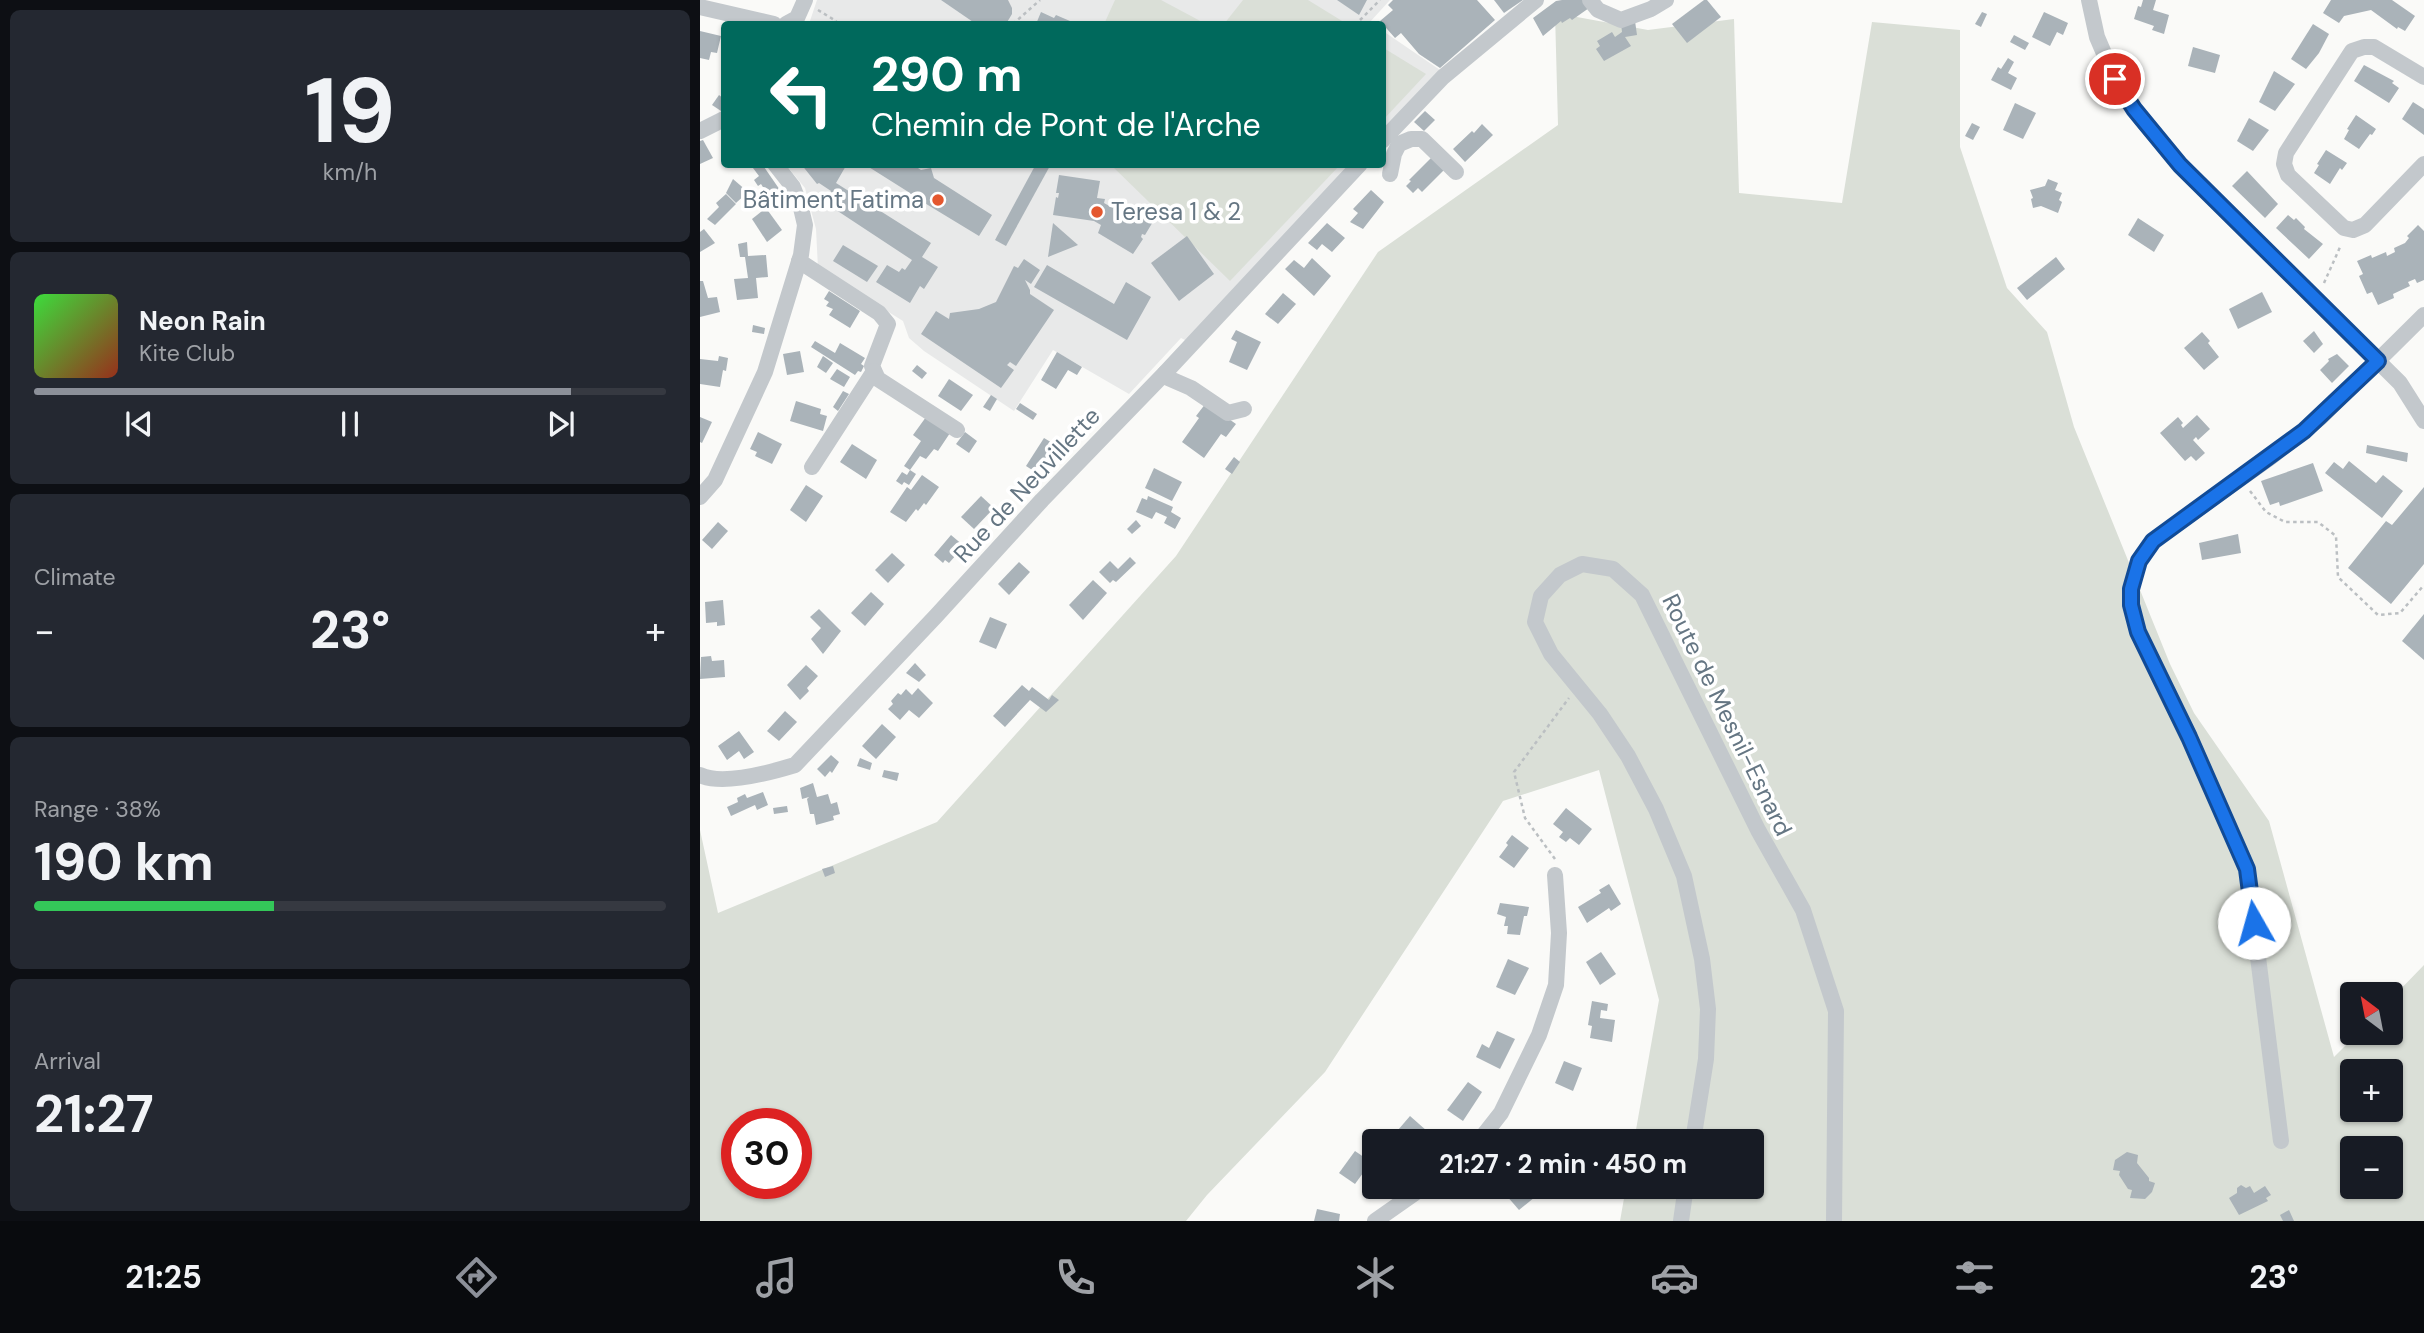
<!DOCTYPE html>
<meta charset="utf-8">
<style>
body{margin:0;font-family:"DM Sans",sans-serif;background:#242831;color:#f1f3f6;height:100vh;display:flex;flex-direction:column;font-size:26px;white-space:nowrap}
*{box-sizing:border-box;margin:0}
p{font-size:23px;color:#9ea1a6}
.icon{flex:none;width:38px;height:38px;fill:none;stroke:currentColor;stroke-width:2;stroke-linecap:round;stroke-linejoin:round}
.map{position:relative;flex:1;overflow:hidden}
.side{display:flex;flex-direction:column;gap:10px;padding:10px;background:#0d0f14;width:700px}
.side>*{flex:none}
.hud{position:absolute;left:21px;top:21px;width:665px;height:147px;border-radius:7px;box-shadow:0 2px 5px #0004;background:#00695c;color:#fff;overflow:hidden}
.needle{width:46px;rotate:328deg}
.fabs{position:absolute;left:1640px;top:982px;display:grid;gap:14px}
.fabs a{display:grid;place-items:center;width:63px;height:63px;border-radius:7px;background:#171b24;box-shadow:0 2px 5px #0004;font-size:35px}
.speed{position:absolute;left:21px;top:1108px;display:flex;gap:14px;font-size:35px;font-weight:700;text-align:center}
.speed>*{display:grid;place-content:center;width:91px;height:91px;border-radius:50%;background:#171b24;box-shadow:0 2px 5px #0004;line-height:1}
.speed .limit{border:10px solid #d22;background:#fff;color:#111}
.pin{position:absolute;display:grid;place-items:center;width:60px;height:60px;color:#fff;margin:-30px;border:4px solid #fff;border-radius:50%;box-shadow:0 2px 7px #0007}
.me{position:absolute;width:77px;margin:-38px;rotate:353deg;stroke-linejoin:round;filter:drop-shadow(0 0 5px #0008)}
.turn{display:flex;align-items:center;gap:24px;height:147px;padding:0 35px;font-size:32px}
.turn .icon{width:91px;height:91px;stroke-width:2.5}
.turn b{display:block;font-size:49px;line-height:60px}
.big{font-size:52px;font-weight:700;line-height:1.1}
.side .tile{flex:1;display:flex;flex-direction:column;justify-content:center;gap:10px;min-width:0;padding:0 24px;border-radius:10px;background:#242831}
.side .dial{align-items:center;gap:0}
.dial b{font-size:91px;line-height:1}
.song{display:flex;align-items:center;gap:21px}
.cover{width:84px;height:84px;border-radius:10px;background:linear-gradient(135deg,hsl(120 70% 55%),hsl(10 70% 35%))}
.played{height:7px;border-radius:4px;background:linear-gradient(90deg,#8c9099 85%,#363941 85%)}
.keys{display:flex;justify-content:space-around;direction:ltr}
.heat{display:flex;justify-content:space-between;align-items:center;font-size:38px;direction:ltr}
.charge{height:10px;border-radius:5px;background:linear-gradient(90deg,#34c759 38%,#363941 0)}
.trip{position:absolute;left:662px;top:1129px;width:402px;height:70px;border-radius:7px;background:#171b24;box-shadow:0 2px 5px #0004;font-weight:700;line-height:70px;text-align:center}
.menu{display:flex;height:112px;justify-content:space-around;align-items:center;background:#090b0e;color:#9ea1a6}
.menu .icon{width:49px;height:49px}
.menu .active{color:#8c9099}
.menu b{font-size:32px;color:#f1f3f6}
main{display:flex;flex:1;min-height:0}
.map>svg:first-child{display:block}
</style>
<main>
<section class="side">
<div class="tile dial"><b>19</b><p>km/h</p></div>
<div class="tile">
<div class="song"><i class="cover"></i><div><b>Neon Rain</b><p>Kite Club</p></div></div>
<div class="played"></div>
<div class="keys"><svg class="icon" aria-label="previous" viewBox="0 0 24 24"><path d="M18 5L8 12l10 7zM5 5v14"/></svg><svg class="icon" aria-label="pause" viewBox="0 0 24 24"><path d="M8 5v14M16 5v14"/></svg><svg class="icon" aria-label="next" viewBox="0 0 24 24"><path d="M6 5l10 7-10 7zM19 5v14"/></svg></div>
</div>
<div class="tile"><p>Climate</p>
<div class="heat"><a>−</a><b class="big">23°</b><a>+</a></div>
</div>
<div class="tile"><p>Range · 38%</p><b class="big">190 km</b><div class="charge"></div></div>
<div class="tile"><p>Arrival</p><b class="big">21:27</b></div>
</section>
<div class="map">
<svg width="1724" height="1221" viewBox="0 0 1724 1221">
<rect width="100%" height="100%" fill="#fafaf8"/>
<!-- built -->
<g fill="#e8e9e9">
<path d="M117,0H690L670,22L673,24H109Z"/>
<path d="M683,31L740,70L683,132Z"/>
<path d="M86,165H652L487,341L481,338L429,394L353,350L314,411L224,351L209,338L203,321L118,268L116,229L105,188Z"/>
</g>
<!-- green -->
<g fill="#dadfd7" fill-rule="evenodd">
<path d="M415,0H461L506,24H406L405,22Z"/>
<path d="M543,0H608L647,24H524Z"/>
<path d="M855,13L948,30L1034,19L1039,193L1142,203L1172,22L1260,30V147L1307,288L1347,332L1374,427L1470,664L1494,713L1569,821L1634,1057L1658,1033L1690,1032L1691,999L1724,965V1221H920L926,1187L1052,1186V1141H934L959,1000L899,770L803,801L625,1072L507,1195L486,1221H0V830L18,913L237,822L476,556L678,252L858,125ZM1652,1071H1690V1110H1652ZM37,1124H96V1183H37ZM1652,1148H1690V1186H1652Z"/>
<path d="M682,47L726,74L683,120H682Z"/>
<path d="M411,165H640L530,281Z"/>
</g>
<!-- building -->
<g fill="#aab3b9">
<path d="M241,0H308L312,8V14L306,24H276Z"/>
<path d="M637,0H667L659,15Z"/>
<path d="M693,0H777L795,20L740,68L719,54L701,33L695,38L680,21L693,10L688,5Z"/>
<path d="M794,0H823L804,13Z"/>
<path d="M862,0H883L889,8L872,20L870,18L862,23L861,21L843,36L833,18L856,1Z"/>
<path d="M1004,0H1007L1021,17L987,43L972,24Z"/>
<path d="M1443,0H1456L1453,10L1469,15L1464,34L1452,30L1454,26L1434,19L1438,6L1441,7Z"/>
<path d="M1631,0H1692L1715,16L1705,31L1698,27L1697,29L1671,10L1644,16L1639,23L1623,13Z"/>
<path d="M341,12L354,18L356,15L377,24H336Z"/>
<path d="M1282,12L1287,14L1281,27L1275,24Z"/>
<path d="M1344,12L1368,23L1363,35L1357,32L1350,46L1332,37Z"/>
<path d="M935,21L937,35L925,37L931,46L904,61L896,49L900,46L897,41L912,32L915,37L922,32L921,23Z"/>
<path d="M1613,24L1629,34L1619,53L1606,69L1591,59Z"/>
<path d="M0,31L21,36L17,53L11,52L9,60L0,58Z"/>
<path d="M1314,35L1329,43L1325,50L1310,42Z"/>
<path d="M1493,47L1520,55L1515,73L1488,66Z"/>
<path d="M1308,58L1314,62L1308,73L1317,78L1311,90L1291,80L1298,67L1301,69Z"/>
<path d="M1664,65L1694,81L1692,83L1699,88L1689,103L1654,81Z"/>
<path d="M1574,71L1595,84L1575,111L1559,102Z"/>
<path d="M19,95L24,99V108L21,111L12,105Z"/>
<path d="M1713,102L1724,109V135L1702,119Z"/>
<path d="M1315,103L1336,113L1323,139L1303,130Z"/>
<path d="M725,111L735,120L724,131L714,122Z"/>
<path d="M1656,115L1676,129L1672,135L1670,134L1659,149L1644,139L1649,130L1647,129Z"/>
<path d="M1549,118L1569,130L1553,151L1537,141Z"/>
<path d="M1272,123L1280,127L1273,140L1265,136Z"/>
<path d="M782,124L793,135L765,162L753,149L772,131L774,133Z"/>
<path d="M3,140L13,158L0,164V141Z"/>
<path d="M1626,150L1647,163L1642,170L1640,168L1630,184L1614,173L1619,165L1617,164Z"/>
<path d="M733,156L746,168L722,192L718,188L713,193L706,186L711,181L709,180Z"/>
<path d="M50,164H62L82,193L71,200L61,184L58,186L54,180L59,176Z"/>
<path d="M101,164H147L136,183L231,243L222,257L238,267L224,289L220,286L210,303L176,282L187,265L199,272L202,268L205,270L212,260L124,202L131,191L119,183L117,184Z"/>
<path d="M164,164H212L221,170L231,168L234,178L292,215L279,236L218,199L217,201L208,196L210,193Z"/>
<path d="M336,164H351L306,246L295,240Z"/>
<path d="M1547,171L1578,204L1565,218L1532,186Z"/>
<path d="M359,175L400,181L397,198L405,199L404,203L413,208L419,199L454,220L445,235L442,234L441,237L443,239L433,254L398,233L401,225L394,221L353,215L356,197L358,198L359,193H356Z"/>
<path d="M33,179L48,192L36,203L26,193Z"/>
<path d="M1348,179L1358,183L1355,190L1362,193L1359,200L1362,202L1358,213L1341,206L1333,208L1331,199L1333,198L1330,190L1345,186Z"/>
<path d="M671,190L684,202L663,229L650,222L658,213L653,209Z"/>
<path d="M26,194L36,204L15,225L7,219L19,207L16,203Z"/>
<path d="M66,208L82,230L67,242L52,219Z"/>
<path d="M1588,215L1594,220L1596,218L1605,227L1604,229L1623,244L1609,259L1576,228Z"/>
<path d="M1438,218L1464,235L1454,252L1428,235Z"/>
<path d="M353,223L378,245L348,257Z"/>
<path d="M627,223L645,238L632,252L622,244L617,250L608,243Z"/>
<path d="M1718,225L1724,231V280L1717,283L1715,279L1708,282L1710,286L1693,294L1694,298L1678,305L1672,292L1667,294L1659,276L1663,274L1657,261L1671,255L1672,258L1686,252L1687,256L1695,252L1694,248L1705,243L1709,238L1707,236Z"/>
<path d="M4,229L15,243L0,252V232Z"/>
<path d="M487,236L514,274L479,301L451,263Z"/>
<path d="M47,242L48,256L66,255L68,277L56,278L58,298L37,300L34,279L48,278L45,257H40L38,244Z"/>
<path d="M143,245L178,266L167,282L133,261Z"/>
<path d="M1356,257L1365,269L1327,300L1317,288Z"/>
<path d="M612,258L631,276L614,296L585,269L594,260L604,268Z"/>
<path d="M324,259L340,270L331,284L325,280L330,290V294L354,310L316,366L310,362L307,365L314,370L301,388L221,334L236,311L249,319L250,313L279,309L296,302L314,266L318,268Z"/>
<path d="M347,265L414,304L426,282L451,297L427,340L334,287Z"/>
<path d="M0,281H3L8,298L17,297L20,312L0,317Z"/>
<path d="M129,291L160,311L150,328L129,315L133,309L126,306L129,302L124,299Z"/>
<path d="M1562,292L1572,312L1538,329L1529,309Z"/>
<path d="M583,293L596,304L578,324L565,314Z"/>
<path d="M53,325L65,328L64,334L52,332Z"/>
<path d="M536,330L561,342L547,370L529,362L537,342L531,339Z"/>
<path d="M1614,331L1623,344L1614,353L1603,341Z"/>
<path d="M1502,332L1510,341L1508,343L1519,357L1504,370L1484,348Z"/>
<path d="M115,341L135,353L140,343L165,358L161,364L164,366L161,372L158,371L155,375L111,347Z"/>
<path d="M100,351L104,372L87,375L83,354Z"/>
<path d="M357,352L382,367L377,375L368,370L356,389L341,380Z"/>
<path d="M1637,354L1649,366L1632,383L1620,370L1629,361L1628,359Z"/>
<path d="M19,356L28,358L26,371L23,370L20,387L0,384V359L18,361Z"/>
<path d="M123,356L133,363L126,373L117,367Z"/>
<path d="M217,365L227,373L222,379L212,371Z"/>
<path d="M137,369L150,377L144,387L130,379Z"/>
<path d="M249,379L273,395L261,411L238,396Z"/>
<path d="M143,391L149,394L138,411L133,407Z"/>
<path d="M291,395L297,399L290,411L283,407Z"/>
<path d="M96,401L121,409L120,414L127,416L123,431L90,421Z"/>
<path d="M320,403L337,414L333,420L316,409Z"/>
<path d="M506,403L536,424L526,437L521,434L504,458L482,442L499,418L496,416Z"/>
<path d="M1497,415L1510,429L1498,440L1496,437L1493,440L1505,453L1496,461L1491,456L1485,461L1460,433L1478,417L1483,423L1481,425L1483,428Z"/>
<path d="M0,417L12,422L2,443L0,442Z"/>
<path d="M226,417L250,433L238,451L234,449L226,459L220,456L210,470L204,466L221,441L213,435Z"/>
<path d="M58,432L82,444L72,464L55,456L57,452L50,449Z"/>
<path d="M265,432L277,441L269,453L256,444Z"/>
<path d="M344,438L359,447L340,475L326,466Z"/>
<path d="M152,444L177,460L166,479L140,462Z"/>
<path d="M1667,445L1708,453L1707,462L1666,453Z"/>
<path d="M534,457L540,462L532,474L525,469Z"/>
<path d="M1649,461L1676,483L1683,475L1703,491L1682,518L1625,473L1634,462L1643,469Z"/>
<path d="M1613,463L1623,491L1580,506L1579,502L1570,505L1561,481Z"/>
<path d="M454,468L482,482L472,501L445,488Z"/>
<path d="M210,470L216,474L209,485L204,482L202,485L196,481L202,472L207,475Z"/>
<path d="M222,475L239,487L226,505L224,503L218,511L216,509L206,522L190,512L207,487L211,490Z"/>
<path d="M106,485L123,496L106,522L90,510Z"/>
<path d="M1724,487V564L1691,604L1648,568L1686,521L1692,525Z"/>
<path d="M281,496L294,508L274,529L261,517Z"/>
<path d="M448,496L473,507L471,512L481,518L475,529L464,523L467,517L456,512L452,519L436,512L442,498L447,500Z"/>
<path d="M436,520L441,526L432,534L427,529Z"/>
<path d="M18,522L28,531L12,549L2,540Z"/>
<path d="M1538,534L1541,553L1502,560L1499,543Z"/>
<path d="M251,535L264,546L249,563L245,560L243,563L234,555Z"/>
<path d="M192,553L205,565L188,583L175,570Z"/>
<path d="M430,557L436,563L416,582L413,580L410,583L399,572L410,561L418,569Z"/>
<path d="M319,562L330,572L309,595L298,584Z"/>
<path d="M393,580L407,593L383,620L369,605Z"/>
<path d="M171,592L184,604L165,626L151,613Z"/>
<path d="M23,600L25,625L17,626V622L6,623L5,602Z"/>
<path d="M119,609L141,631L123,654L111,639L121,628L110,617Z"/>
<path d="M1724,614V660L1702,641Z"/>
<path d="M290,617L307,624L296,649L279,642Z"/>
<path d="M11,656L12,661L24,660L25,677L0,679L1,657Z"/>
<path d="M215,663L226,675L219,682L206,673Z"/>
<path d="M106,665L118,676L107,688L109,691L100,700L87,685Z"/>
<path d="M322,685L329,691L332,687L349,700L352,695L359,700L346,712L330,700L305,727L293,716Z"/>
<path d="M218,688L233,703L219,718L209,710L200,720L188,709L193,704L191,701L198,693L201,695L206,689L212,695Z"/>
<path d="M85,711L97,722L79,741L67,731Z"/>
<path d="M182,724L196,737L176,759L162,746Z"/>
<path d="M39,731L54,752L44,759L39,751L27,760L18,746Z"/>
<path d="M131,755L139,762L132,773L130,771L125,777L117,769Z"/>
<path d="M160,758L172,763L170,770L157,766Z"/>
<path d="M184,770L199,773L197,781L182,777Z"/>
<path d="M113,783L117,797L128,794L131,804L137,802L140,814L133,816L134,820L116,825L114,814H110L107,799L109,797L102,799L100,788Z"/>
<path d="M63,792L68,805L57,810L55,805L31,816L27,807L38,802L37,798L45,794L47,798Z"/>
<path d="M87,806L88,812L74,814L73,808Z"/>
<path d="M866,808L892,829L879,845L870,838L866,842L859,837L863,832L853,824Z"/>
<path d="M812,835L829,848L814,868L799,857L808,845L806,843Z"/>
<path d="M133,866L135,873L125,877L122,869Z"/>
<path d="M909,884L921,904L911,911L909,908L887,923L878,907L901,893L899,890Z"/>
<path d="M800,903L829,907L827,916H824L820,935L807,934L808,926H804L806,917L797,914Z"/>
<path d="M901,952L916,974L900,985L886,962Z"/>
<path d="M808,959L829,968L815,995L796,987Z"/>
<path d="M892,1001L908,1004L907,1011L901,1010L900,1018L915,1020L912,1042L890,1038L892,1026L888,1025Z"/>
<path d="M797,1031L815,1039L800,1069L776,1057L782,1044L789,1048Z"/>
<path d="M864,1061L882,1068L873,1091L855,1083Z"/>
<path d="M768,1082L782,1092L763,1121L747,1110Z"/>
<path d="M710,1116L727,1131L716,1141H697L692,1137Z"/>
<path d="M849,1134L869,1136V1141H850Z"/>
<path d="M655,1151L671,1162L655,1184L639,1173Z"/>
<path d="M1427,1152L1438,1155L1437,1163L1449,1178V1181L1455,1183L1452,1192L1445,1199L1430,1198L1432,1190L1428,1189L1419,1175L1420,1171L1413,1170L1415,1160Z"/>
<path d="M1541,1185L1546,1188L1550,1186L1554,1193L1565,1186L1571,1195L1566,1198L1568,1201L1539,1215L1529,1198L1537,1193V1188Z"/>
<path d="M817,1186H837L841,1192L819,1210L806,1195Z"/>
<path d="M617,1209L640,1214L639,1221H614Z"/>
<path d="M1589,1210L1594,1221H1583L1580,1215Z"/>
</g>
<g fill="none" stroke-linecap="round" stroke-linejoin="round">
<!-- path -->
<g stroke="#bbbfc2" stroke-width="2.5" stroke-dasharray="3.5 3.5" stroke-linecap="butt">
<path d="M118,10L136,21L135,24"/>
<path d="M660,20L680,0"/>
<path d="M313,24L340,0"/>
<path d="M1624,283L1641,245"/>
<path d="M1550,491L1566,512L1585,522H1618L1636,536L1638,577L1678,615L1700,613L1724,585"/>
<path d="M855,859L825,818L814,772L869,698"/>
</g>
<!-- minor -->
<g stroke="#c3c8cc" stroke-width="16">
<path d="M890,0L898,10L921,20L951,9L966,0"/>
<path d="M1389,0L1397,37L1415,79L1441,119L1480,165L1700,383L1724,421"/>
<path d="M0,7L74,24"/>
<path d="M86,24L97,18L105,0"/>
<path d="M1724,77L1674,47H1664L1652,51L1586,153L1584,164L1588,175L1644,228L1653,230L1665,225L1724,164"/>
<path d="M0,131L24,119"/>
<path d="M682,141L743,77L836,0"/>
<path d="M690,174L694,154L699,144L711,139H722L756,172"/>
<path d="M99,261L179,313L188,324L172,366L178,379L257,430"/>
<path d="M465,373L468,378L491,388L528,413L544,409"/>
<path d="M112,467L174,371"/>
<path d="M0,497L15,480L65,372L101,255L105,225L101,208L93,187L75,164"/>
<path d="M0,775C23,786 72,772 95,765L236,616L342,500L465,373L660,164"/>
<path d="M779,1141L801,1113L839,1035L856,985L859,933L855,875"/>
<path d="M993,1141L1006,1059L1008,1009L1002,959L984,876L956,809L928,756L900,714L851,654L835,622L841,596L860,575L882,564L913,569L942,595L1058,830L1103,910L1136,1011L1134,1221"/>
<path d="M1581,1141L1547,869L1489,737L1438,632L1431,605V589L1439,561L1453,541L1571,457L1620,418L1724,315"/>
<path d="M675,1221L725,1186"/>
<path d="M981,1221L986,1186"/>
</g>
</g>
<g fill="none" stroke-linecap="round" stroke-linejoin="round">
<defs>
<path id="route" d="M1415,79L1434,109L1480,165L1678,361L1604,431L1453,541L1439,561L1431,589V605L1438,632L1489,737L1547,869L1554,923"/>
</defs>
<!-- route casing -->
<use href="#route" stroke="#114b97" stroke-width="18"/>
<!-- route -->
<use href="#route" stroke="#1a73e8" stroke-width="12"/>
</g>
<!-- markers -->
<g fill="#e4572e" stroke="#fff" stroke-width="2.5">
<circle cx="238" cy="200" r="7"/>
<circle cx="397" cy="212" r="7"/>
</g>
<g text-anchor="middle" stroke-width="7" stroke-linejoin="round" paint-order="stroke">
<!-- poi labels -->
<g font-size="24" fill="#657683" stroke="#fff" text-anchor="end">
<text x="224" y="208">Bâtiment Fatima</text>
<text x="411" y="220" text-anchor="start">Teresa 1 &amp; 2</text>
</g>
<!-- street labels -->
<g font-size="24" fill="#657683" stroke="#fff">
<text transform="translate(327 485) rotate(-47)" y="8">Rue de Neuvillette</text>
<text transform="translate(1027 715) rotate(64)" y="8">Route de Mesnil-Esnard</text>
</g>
</g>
</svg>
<div class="fabs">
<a><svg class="needle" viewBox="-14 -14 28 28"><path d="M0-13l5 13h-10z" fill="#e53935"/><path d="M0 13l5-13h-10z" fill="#9ea1a6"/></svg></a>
<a>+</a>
<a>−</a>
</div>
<div class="speed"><div class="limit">30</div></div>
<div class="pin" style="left:1415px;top:79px;background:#d93025"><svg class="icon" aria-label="arrive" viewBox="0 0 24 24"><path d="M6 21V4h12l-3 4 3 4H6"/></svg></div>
<svg class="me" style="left:1554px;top:923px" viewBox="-20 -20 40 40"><circle r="19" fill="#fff"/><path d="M0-13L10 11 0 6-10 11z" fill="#1a73e8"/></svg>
<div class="trip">21:27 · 2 min · 450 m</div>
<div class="hud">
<div class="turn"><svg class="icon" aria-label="left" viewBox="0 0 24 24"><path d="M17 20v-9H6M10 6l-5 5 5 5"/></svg><div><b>290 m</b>Chemin de Pont de l'Arche</div></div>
</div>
</div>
</main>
<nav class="menu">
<b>21:25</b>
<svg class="icon active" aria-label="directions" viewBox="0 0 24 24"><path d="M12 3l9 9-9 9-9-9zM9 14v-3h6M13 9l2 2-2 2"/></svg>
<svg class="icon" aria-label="music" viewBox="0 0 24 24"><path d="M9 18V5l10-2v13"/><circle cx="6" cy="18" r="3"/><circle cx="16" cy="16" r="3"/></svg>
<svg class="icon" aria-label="phone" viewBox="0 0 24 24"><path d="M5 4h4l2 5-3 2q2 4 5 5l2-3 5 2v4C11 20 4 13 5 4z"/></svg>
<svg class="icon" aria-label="climate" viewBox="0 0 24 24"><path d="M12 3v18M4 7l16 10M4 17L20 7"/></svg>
<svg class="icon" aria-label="car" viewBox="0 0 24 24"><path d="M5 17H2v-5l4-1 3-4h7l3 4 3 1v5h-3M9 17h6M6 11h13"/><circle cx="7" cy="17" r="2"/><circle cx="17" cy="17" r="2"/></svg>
<svg class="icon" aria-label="filters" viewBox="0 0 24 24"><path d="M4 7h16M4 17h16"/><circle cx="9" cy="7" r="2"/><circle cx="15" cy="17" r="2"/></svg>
<b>23°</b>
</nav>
